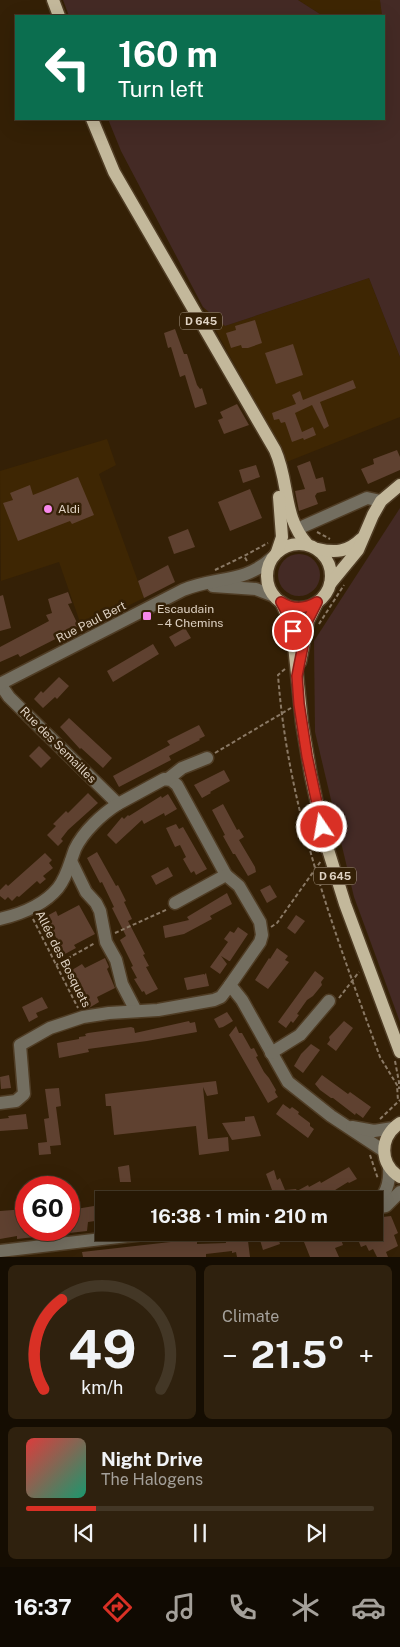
<!DOCTYPE html>
<meta charset="utf-8">
<style>
body{margin:0;font-family:"Public Sans",sans-serif;background:#2f210e;color:#f1f3f6;height:100vh;display:flex;flex-direction:column;font-size:19px;white-space:nowrap}
*{box-sizing:border-box;margin:0}
p{font-size:16px;color:#a4a09a}
.icon{flex:none;width:28px;height:28px;fill:none;stroke:currentColor;stroke-width:2;stroke-linecap:round;stroke-linejoin:round}
.map{position:relative;height:1257px;overflow:hidden}
.side{display:flex;flex-direction:column;gap:8px;padding:8px;background:#150d02;flex:1}
.side>*{flex:none}
.banner{position:absolute;left:15px;top:15px;width:370px;height:105px;border-radius:0px;box-shadow:0 5px 20px #0002,0 0 0 1px #433726;background:#0b6e4f;color:#fff;overflow:hidden}
.speed{position:absolute;left:15px;top:1176px;display:flex;gap:10px;font-size:25px;font-weight:700;text-align:center}
.speed>*{display:grid;place-content:center;width:65px;height:65px;border-radius:50%;background:#271804;box-shadow:0 5px 20px #0002,0 0 0 1px #433726;line-height:1}
.speed .limit{border:8px solid #d22;background:#fff;color:#111}
.pin{position:absolute;display:grid;place-items:center;width:42px;height:42px;color:#fff;margin:-21px;border:2px solid #fff;border-radius:50%;box-shadow:0 1px 5px #0007}
.me{position:absolute;width:55px;margin:-28px;rotate:348deg;stroke-linejoin:round;filter:drop-shadow(0 0 4px #0008)}
.turn{display:flex;align-items:center;gap:18px;height:105px;padding:0 20px;font-size:22px}
.turn .icon{width:65px;height:65px;stroke-width:2.5}
.turn b{display:block;font-size:35px;line-height:42px}
.big{font-size:38px;font-weight:700;line-height:1.1}
.side .card{flex:1;display:flex;flex-direction:column;justify-content:center;gap:8px;min-width:0;padding:0 18px;border-radius:8px;background:#2f210e}
.side .dial{align-items:center;gap:0}
.dial svg{height:130px;overflow:visible;fill:none;stroke:#433726;stroke-width:7;stroke-linecap:round;text-anchor:middle}
.dial text{fill:#f1f3f6;stroke:none}
.song{display:flex;align-items:center;gap:15px}
.cover{width:60px;height:60px;border-radius:8px;background:linear-gradient(135deg,hsl(0 70% 55%),hsl(160 70% 35%))}
.played{height:5px;border-radius:2px;background:linear-gradient(90deg,#d93025 20%,#433726 20%)}
.keys{display:flex;justify-content:space-around;direction:ltr}
.heat{display:flex;justify-content:space-between;align-items:center;font-size:28px;direction:ltr}
.side .tiles{flex:1;display:grid;gap:8px;grid-template-columns:1fr 1fr}
.card:last-child{grid-column:span 2}
.trip{position:absolute;left:95px;top:1191px;width:288px;height:50px;border-radius:0px;background:#271804;box-shadow:0 5px 20px #0002,0 0 0 1px #433726;font-weight:700;line-height:50px;text-align:center}
.dock{display:flex;height:80px;justify-content:space-around;align-items:center;background:#100a02;color:#a4a09a}
.dock .icon{width:35px;height:35px}
.dock .on{color:#d93025}
.dock b{font-size:22px;color:#f1f3f6}
.map>svg:first-child{display:block}
</style>
<div class="map">
<svg width="400" height="1257" viewBox="0 0 400 1257">
<rect width="100%" height="100%" fill="#342006"/>
<!-- built -->
<g fill="#3e2603">
<path d="M298,0H380L382,16H323Z"/>
<path d="M369,278L400,357V417L284,463L249,391L203,307L225,326Z"/>
<path d="M107,439L116,465L99,474L144,598L82,628L59,562L1,581L0,471Z"/>
</g>
<!-- green -->
<g fill="#442a25">
<path d="M63,0H298L323,16H69Z"/>
<path d="M380,0H400V357L369,278L225,326L203,307L121,151L108,119H384V16H382Z"/>
<path d="M400,508V1022L354,897L315,732L314,641Z"/>
<circle cx="299" cy="575" r="21"/>
</g>
<!-- building -->
<g fill="#5f4130">
<path d="M255,320L262,343L248,348H242L241,345L231,348L226,333L236,330L235,326Z"/>
<path d="M175,329L184,354H187L197,385L200,389L202,388L207,404L195,408L185,375L180,377L171,347L168,348L164,333Z"/>
<path d="M293,344L303,375L276,384L265,353Z"/>
<path d="M353,380L356,388L320,402L329,426L324,429L312,405L295,413L302,432L313,427L316,435L304,440L303,438L292,442L285,422L281,423L279,419L274,420L272,413L296,404L292,395L300,391L303,400Z"/>
<path d="M237,404L249,425L224,434L218,420L223,418L220,412Z"/>
<path d="M397,450L400,457V470L368,484L361,469L374,464L373,459Z"/>
<path d="M310,461L316,479L323,477L326,491L317,493L315,496L318,504L299,511L295,491L305,489L297,466Z"/>
<path d="M256,465L260,477L243,483L239,470Z"/>
<path d="M78,477L94,515L72,524L70,521L18,541L3,503L13,500L10,493L30,485L33,495Z"/>
<path d="M250,489L262,518L230,531L218,502Z"/>
<path d="M188,529L195,547L174,554L168,537Z"/>
<path d="M168,565L175,582L144,598L138,581Z"/>
<path d="M68,592L72,603L68,604L79,627L20,657L18,654L0,662V647L49,621L46,615L52,613L48,599Z"/>
<path d="M3,595L11,628L0,631V596Z"/>
<path d="M185,628L191,638L175,647L169,637Z"/>
<path d="M153,644L159,654L113,682L107,671Z"/>
<path d="M59,677L69,686L57,699L55,697L43,708L34,699L41,691L43,693Z"/>
<path d="M69,718L112,758L103,768L81,748L80,749L60,727Z"/>
<path d="M199,725L205,736L199,739L200,740L169,756L171,760L119,787L113,776L170,745L167,741Z"/>
<path d="M39,746L51,758L41,768L29,756Z"/>
<path d="M224,770L230,781L210,792L211,793L202,798L194,785Z"/>
<path d="M88,793L98,803L68,830L61,839L63,841L58,846L47,835L56,826L53,824L66,811L68,813Z"/>
<path d="M168,794L177,809L165,816L164,813L144,824L142,820L116,844L107,835L122,817L124,819L128,815L129,816L161,796L162,798Z"/>
<path d="M223,804L237,830L239,829L244,837L239,840L255,867L256,872L248,876L235,854H233L223,836L225,835L212,810Z"/>
<path d="M176,824L179,829L183,827L207,869L196,875L194,871L191,873L183,859L186,857L180,845L175,847L166,828Z"/>
<path d="M97,852L116,886L118,885L126,901L124,902L132,919L128,921L145,954L143,955L149,966L146,967L158,989L146,995L144,991L142,992L134,979L137,978L131,967L133,966L120,940L126,936L112,908L114,907L102,882L100,883L87,858Z"/>
<path d="M45,853L52,860L49,863L53,868L43,876L46,879L40,884L37,881L19,897L17,896L12,901L8,897L5,900L0,896V890L6,884L8,886Z"/>
<path d="M168,867L173,876L156,885L151,876Z"/>
<path d="M270,885L277,897L267,903L260,890Z"/>
<path d="M227,893L232,904L210,916L212,919L184,934L165,938L163,926L189,920L187,917Z"/>
<path d="M79,905L95,934L74,945L76,948L65,954L45,917L56,911L58,916Z"/>
<path d="M296,915L305,921L295,934L287,928Z"/>
<path d="M238,927L248,934L230,961H229L221,956L227,964L220,974L210,967L228,942L224,939L230,931L234,933Z"/>
<path d="M277,948L288,956L285,960L289,962L268,989L255,980L269,958L270,959Z"/>
<path d="M105,958L109,967L107,969L115,988L97,997L99,1002L89,1008L79,989L81,988L72,970L82,964L85,968Z"/>
<path d="M315,971L324,978L321,982L322,985L313,996L307,1000L297,1014L299,1015L293,1023L291,1021L286,1028L278,1022Z"/>
<path d="M206,973L209,986L187,990L184,978L204,974V975Z"/>
<path d="M42,997L48,1008L36,1013L38,1017L29,1022L22,1007Z"/>
<path d="M227,1012L233,1021L223,1027L219,1028L214,1019Z"/>
<path d="M189,1021L190,1023L195,1022L197,1032L147,1041L88,1049L89,1052L59,1058L57,1043L79,1039V1037L86,1036L85,1034L88,1033L131,1027L134,1028L135,1033Z"/>
<path d="M344,1021L353,1028L336,1051L327,1044L330,1040L329,1037Z"/>
<path d="M236,1026L239,1033H242L251,1049L254,1048L258,1056L256,1057L264,1072L269,1078L276,1090L275,1092L278,1097L268,1103L229,1035Z"/>
<path d="M311,1044L320,1050L303,1073L294,1066L301,1054Z"/>
<path d="M9,1075L11,1088L1,1089L0,1077Z"/>
<path d="M322,1075L348,1094L350,1092L371,1107L363,1118L356,1113L355,1115L333,1098H331L320,1090L315,1084Z"/>
<path d="M216,1081L218,1094L207,1096L203,1087L208,1139L228,1137L229,1151L199,1155L196,1126L114,1135L111,1106H106L105,1094Z"/>
<path d="M59,1088L61,1106L56,1107L61,1145L50,1146L51,1154L39,1155L38,1143L47,1142L44,1119L49,1118L45,1089Z"/>
<path d="M283,1104L290,1109L292,1107L299,1112L298,1114L310,1123V1126L314,1129L308,1138L276,1114Z"/>
<path d="M26,1114L28,1129L0,1131V1119L9,1118L8,1116Z"/>
<path d="M254,1116L261,1136L232,1140L222,1123L245,1121V1117Z"/>
<path d="M129,1165L131,1182H120L118,1167Z"/>
<path d="M349,1167L357,1179L349,1183L348,1182L319,1200H272V1190L266,1174L274,1170L277,1180L280,1178L285,1190L296,1189L297,1191L308,1185L309,1187L320,1181L321,1183Z"/>
<path d="M100,1205L102,1220L88,1222L87,1231L69,1233L70,1210Z"/>
<path d="M26,1209V1230H52V1235L17,1239V1236L0,1239V1211Z"/>
<path d="M391,1216L398,1233L394,1235L398,1246L386,1252L388,1257H377L373,1249L369,1251L366,1245L361,1247L355,1232H374V1218Z"/>
<path d="M300,1232H308L310,1238L325,1232H338L343,1245L335,1248L339,1257H310Z"/>
<path d="M247,1233L250,1257H237L236,1252L232,1253V1251L206,1254V1257H83L82,1252L197,1239V1244L226,1243L225,1236Z"/>
<path d="M277,1234L280,1244L263,1250L260,1240Z"/>
</g>
<g fill="none" stroke-linecap="round" stroke-linejoin="round">
<defs>
<g id="minor">
<path d="M304,526L367,498L381,501"/>
<path d="M213,586L256,589L274,596"/>
<path d="M0,684L9,697L118,804L164,779L171,780L177,785L226,875L239,886L260,922L262,935L260,942L230,985L242,1000L288,1082L331,1116L384,1151"/>
<path d="M0,684L183,590C217,576 243,584 272,558"/>
<path d="M168,779L182,768L207,758"/>
<path d="M71,861L86,892L96,903L100,911L106,942L116,960L122,984L136,1011"/>
<path d="M175,903L226,875"/>
<path d="M0,919C21,914 44,905 58,888C67,877 70,862 75,849C83,832 102,814 118,804"/>
<path d="M271,1053L300,1035L329,1001"/>
<path d="M0,1103L16,1101L24,1094L20,1045L50,1028L83,1017L109,1013L158,1010L214,1000L221,997L230,985"/>
<path d="M352,1127L374,1131L393,1128"/>
<path d="M374,1205C386,1196 390,1182 389,1168"/>
<path d="M374,1208L386,1206L400,1192"/>
<path d="M0,1251L161,1232"/>
</g>
<g id="major">
<path d="M53,0L59,16"/>
<path d="M92,119L114,172L275,450C290,483 282,517 308,545"/>
<circle cx="299" cy="576" r="32"/>
<path d="M318,549C335,553 348,552 361,539"/>
<path d="M277,552L282,537L279,497"/>
<path d="M330,584L358,550L373,515L381,501L400,485"/>
<path d="M281,602L292,626L302,723L311,776L325,840L345,904L400,1052"/>
<path d="M300,662L308,621L317,603"/>
<path d="M400,1123C379,1137 379,1164 400,1177"/>
</g>
</defs>
<!-- minor casing -->
<use href="#minor" stroke="#4f3c24" stroke-width="15"/>
<!-- major casing -->
<use href="#major" stroke="#4f3c24" stroke-width="15"/>
<!-- path -->
<g stroke="#8a7965" stroke-width="2" stroke-dasharray="4 2.5" stroke-linecap="butt">
<path d="M317,532L330,539"/>
<path d="M247,561L244,556L268,543"/>
<path d="M215,570L244,556"/>
<path d="M319,624L344,585"/>
<path d="M285,669L278,675C288,810 334,931 380,1057L397,1085L398,1101"/>
<path d="M215,753L291,708"/>
<path d="M33,919L78,1008"/>
<path d="M271,927L277,923L321,861"/>
<path d="M115,933L168,909"/>
<path d="M56,965L95,943"/>
<path d="M339,998L359,972"/>
<path d="M395,1061L399,1082V1089"/>
<path d="M380,1119L400,1100"/>
<path d="M370,1155L378,1179"/>
</g>
<!-- minor -->
<use href="#minor" stroke="#736e60" stroke-width="12"/>
<!-- major -->
<use href="#major" stroke="#c3b89b" stroke-width="12"/>
</g>
<g fill="none" stroke-linecap="round" stroke-linejoin="round">
<defs>
<path id="route" d="M293,631L289,617L281,602C293,610 305,609 317,602L308,620L297,676L299,704L307,756L322,827"/>
</defs>
<!-- route casing -->
<use href="#route" stroke="#8d1f18" stroke-width="12"/>
<!-- route -->
<use href="#route" stroke="#d93025" stroke-width="9"/>
</g>
<!-- markers -->
<g fill="#f788ec" stroke="#342006" stroke-width="2">
<circle cx="48" cy="509" r="5"/>
<rect x="142" y="611" width="10" height="10" rx="2.5"/>
</g>
<g text-anchor="middle" stroke-width="5" stroke-linejoin="round" paint-order="stroke">
<!-- shield labels -->
<g fill="#342006" stroke="#ac9d8a" stroke-width="1">
<rect x="180" y="312.5" width="42" height="17" rx="4"/>
<rect x="314" y="867.5" width="42" height="17" rx="4"/>
</g>
<g font-size="11" font-weight="bold" fill="#dfd2c3">
<text x="201" y="325">D 645</text>
<text x="335" y="880">D 645</text>
</g>
<!-- poi labels -->
<g font-size="12" fill="#dfd2c3" stroke="#342006" text-anchor="start">
<text x="58" y="513">Aldi</text>
<text x="157" y="613">Escaudain<tspan x="157" dy="14">– 4 Chemins</tspan></text>
</g>
<!-- street labels -->
<g font-size="12" fill="#dfd2c3" stroke="#342006">
<text transform="translate(91 622) rotate(-27)" y="4">Rue Paul Bert</text>
<text transform="translate(58 745) rotate(45)" y="4">Rue des Semailles</text>
<text transform="translate(63 959) rotate(63)" y="4">Allée des Bosquets</text>
</g>
</g>
</svg>
<div class="speed"><div class="limit">60</div></div>
<div class="pin" style="left:293px;top:631px;background:#d93025"><svg class="icon" aria-label="arrive" viewBox="0 0 24 24"><path d="M6 21V4h12l-3 4 3 4H6"/></svg></div>
<svg class="me" style="left:322px;top:827px" viewBox="-20 -20 40 40"><circle r="17" fill="#d93025" stroke="#fff" stroke-width="3"/><path d="M0-11L8 9 0 5-8 9z" fill="#fff"/></svg>
<div class="trip">16:38 · 1 min · 210 m</div>
<div class="banner">
<div class="turn"><svg class="icon" aria-label="left" viewBox="0 0 24 24"><path d="M17 20v-9H6M10 6l-5 5 5 5"/></svg><div><b>160 m</b>Turn left</div></div>
</div>
</div>
<section class="side">
<div class="tiles">
<div class="card dial"><svg viewBox="0 0 100 80">
<path d="M14 69A42 42 0 1 1 86 69"/>
<path d="M14 69A42 42 0 0 1 25 14" stroke="#d93025"/>
<text x="50" y="56" font-size="32" font-weight="700">49</text>
<text x="50" y="72" font-size="11">km/h</text>
</svg></div>
<div class="card"><p>Climate</p>
<div class="heat"><a>−</a><b class="big">21.5°</b><a>+</a></div>
</div>
<div class="card">
<div class="song"><i class="cover"></i><div><b>Night Drive</b><p>The Halogens</p></div></div>
<div class="played"></div>
<div class="keys"><svg class="icon" aria-label="previous" viewBox="0 0 24 24"><path d="M18 5L8 12l10 7zM5 5v14"/></svg><svg class="icon" aria-label="pause" viewBox="0 0 24 24"><path d="M8 5v14M16 5v14"/></svg><svg class="icon" aria-label="next" viewBox="0 0 24 24"><path d="M6 5l10 7-10 7zM19 5v14"/></svg></div>
</div>
</div>
</section>
<nav class="dock">
<b>16:37</b>
<svg class="icon on" aria-label="directions" viewBox="0 0 24 24"><path d="M12 3l9 9-9 9-9-9zM9 14v-3h6M13 9l2 2-2 2"/></svg>
<svg class="icon" aria-label="music" viewBox="0 0 24 24"><path d="M9 18V5l10-2v13"/><circle cx="6" cy="18" r="3"/><circle cx="16" cy="16" r="3"/></svg>
<svg class="icon" aria-label="phone" viewBox="0 0 24 24"><path d="M5 4h4l2 5-3 2q2 4 5 5l2-3 5 2v4C11 20 4 13 5 4z"/></svg>
<svg class="icon" aria-label="climate" viewBox="0 0 24 24"><path d="M12 3v18M4 7l16 10M4 17L20 7"/></svg>
<svg class="icon" aria-label="car" viewBox="0 0 24 24"><path d="M5 17H2v-5l4-1 3-4h7l3 4 3 1v5h-3M9 17h6M6 11h13"/><circle cx="7" cy="17" r="2"/><circle cx="17" cy="17" r="2"/></svg>
</nav>
